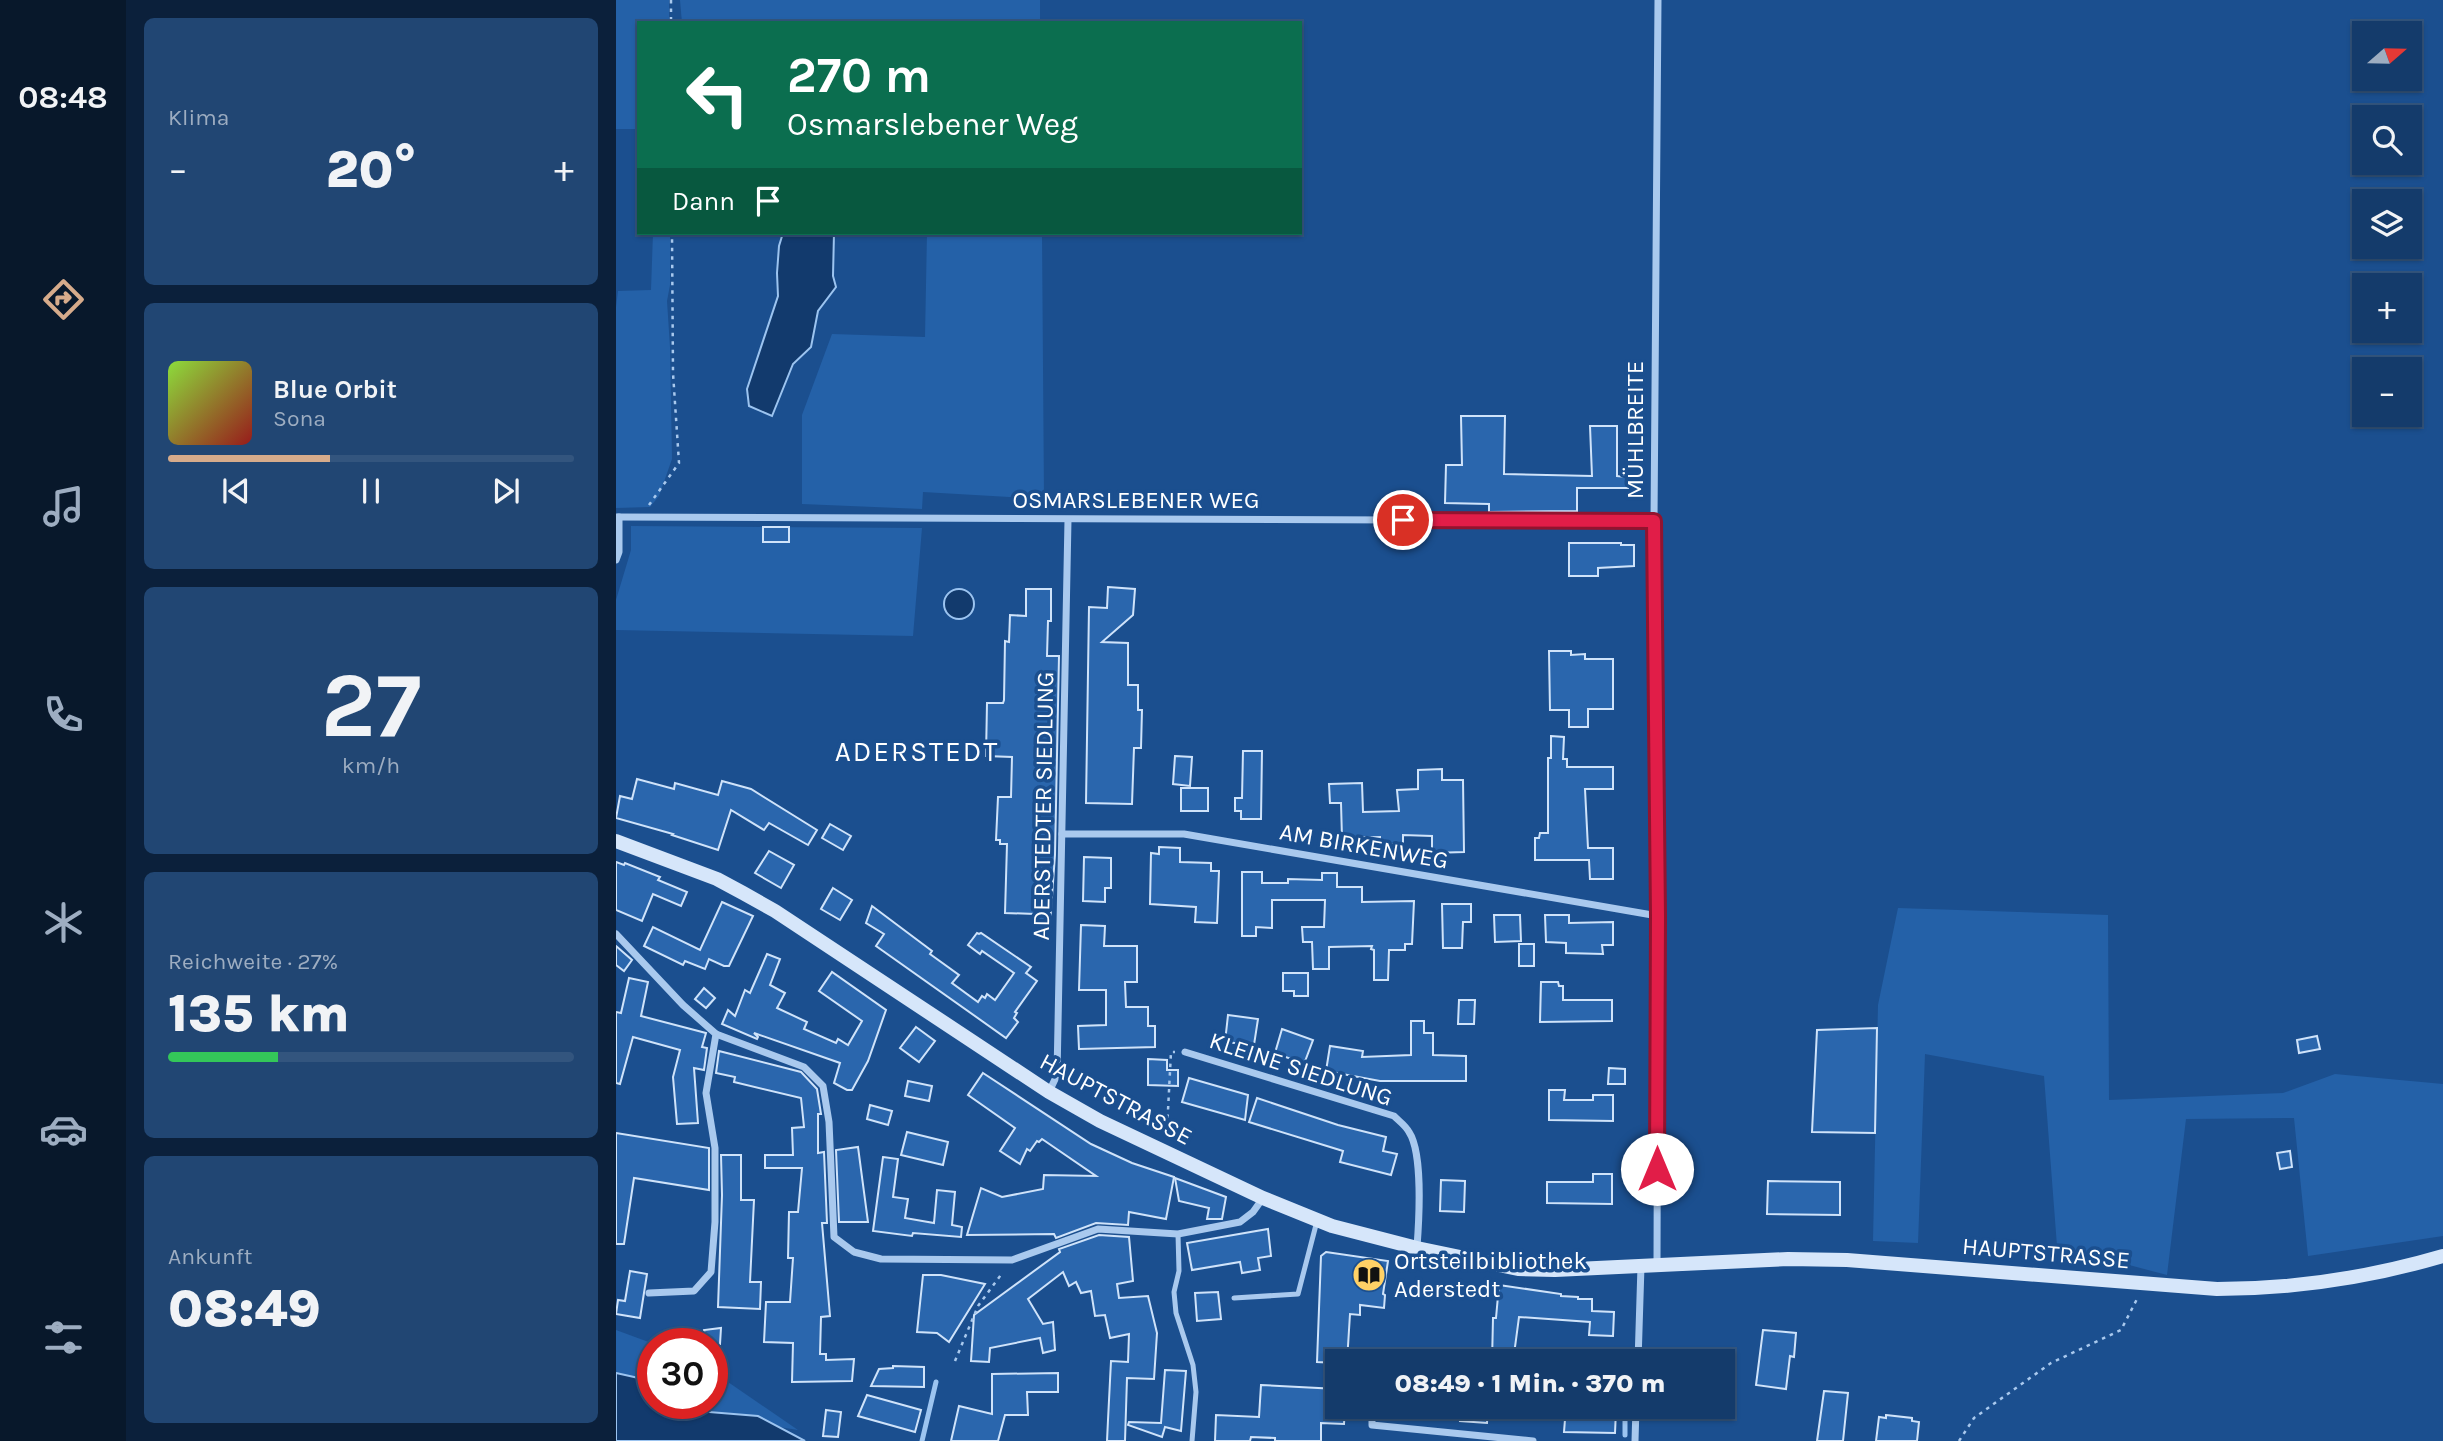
<!DOCTYPE html>
<html lang="de">
<meta charset="utf-8">
<style>
body{margin:0;font-family:Karla,sans-serif;background:#214673;color:#f1f3f6;height:100vh;display:flex;flex-direction:column;font-size:26px;white-space:nowrap}
*{box-sizing:border-box;margin:0}
p{font-size:23px;color:#9dadc1}
.icon{flex:none;width:38px;height:38px;fill:none;stroke:currentColor;stroke-width:2;stroke-linecap:round;stroke-linejoin:round}
.map{position:relative;flex:1;overflow:hidden}
.panel{display:flex;flex-direction:column;gap:18px;padding:18px;background:#0b203b;width:490px}
.panel>*{flex:none}
.banner{position:absolute;left:21px;top:21px;width:665px;height:214px;border-radius:0px;box-shadow:0 2px 5px #0004,0 0 0 2px #33557e;background:#0b6e4f;color:#fff;overflow:hidden}
.needle{width:46px;rotate:70deg}
.controls{position:absolute;left:1736px;top:21px;display:grid;gap:14px}
.controls a{display:grid;place-items:center;width:70px;height:70px;border-radius:0px;background:#143b6b;box-shadow:0 2px 5px #0004,0 0 0 2px #33557e;font-size:35px}
.speed{position:absolute;left:21px;top:1328px;display:flex;gap:14px;font-size:35px;font-weight:700;text-align:center}
.speed>*{display:grid;place-content:center;width:91px;height:91px;border-radius:50%;background:#143b6b;box-shadow:0 2px 5px #0004,0 0 0 2px #33557e;line-height:1}
.speed .limit{border:10px solid #d22;background:#fff;color:#111}
.pin{position:absolute;display:grid;place-items:center;width:60px;height:60px;color:#fff;margin:-30px;border:4px solid #fff;border-radius:50%;box-shadow:0 2px 7px #0007}
.me{position:absolute;width:77px;margin:-38px;rotate:0deg;stroke-linejoin:round;filter:drop-shadow(0 0 5px #0008)}
.turn{display:flex;align-items:center;gap:24px;height:147px;padding:0 35px;font-size:32px}
.turn .icon{width:91px;height:91px;stroke-width:2.5}
.turn b{display:block;font-size:49px;line-height:60px}
.then{display:flex;align-items:center;height:66px;padding:0 35px;background:#0003;gap:14px;font-size:26px}
.big{font-size:52px;font-weight:800;line-height:1.1}
.panel .tile{flex:1;display:flex;flex-direction:column;justify-content:center;gap:10px;min-width:0;padding:0 24px;border-radius:10px;background:#214673}
.panel .dial{align-items:center;gap:0}
.dial b{font-size:91px;line-height:1}
.song{display:flex;align-items:center;gap:21px}
.cover{width:84px;height:84px;border-radius:10px;background:linear-gradient(135deg,hsl(90 70% 55%),hsl(0 70% 35%))}
.played{height:7px;border-radius:4px;background:linear-gradient(90deg,#d6ab8b 40%,#33557e 40%)}
.keys{display:flex;justify-content:space-around;direction:ltr}
.heat{display:flex;justify-content:space-between;align-items:center;font-size:38px;direction:ltr}
.charge{height:10px;border-radius:5px;background:linear-gradient(90deg,#34c759 27%,#33557e 0)}
.trip{position:absolute;left:709px;top:1349px;width:410px;height:70px;border-radius:0px;background:#143b6b;box-shadow:0 2px 5px #0004,0 0 0 2px #33557e;font-weight:800;line-height:70px;text-align:center}
main{display:flex;flex:1;min-height:0}
.tabs{display:flex;flex-direction:column;width:126px;justify-content:space-around;align-items:center;background:#08182b;color:#9dadc1}
.tabs .icon{width:49px;height:49px}
.tabs .selected{color:#d6ab8b}
.tabs b{font-size:32px;color:#f1f3f6}
.map>svg:first-child{display:block}
</style>
<main>
<nav class="tabs">
<b>08:48</b>
<svg class="icon selected" aria-label="directions" viewBox="0 0 24 24"><path d="M12 3l9 9-9 9-9-9zM9 14v-3h6M13 9l2 2-2 2"/></svg>
<svg class="icon" aria-label="music" viewBox="0 0 24 24"><path d="M9 18V5l10-2v13"/><circle cx="6" cy="18" r="3"/><circle cx="16" cy="16" r="3"/></svg>
<svg class="icon" aria-label="phone" viewBox="0 0 24 24"><path d="M5 4h4l2 5-3 2q2 4 5 5l2-3 5 2v4C11 20 4 13 5 4z"/></svg>
<svg class="icon" aria-label="climate" viewBox="0 0 24 24"><path d="M12 3v18M4 7l16 10M4 17L20 7"/></svg>
<svg class="icon" aria-label="car" viewBox="0 0 24 24"><path d="M5 17H2v-5l4-1 3-4h7l3 4 3 1v5h-3M9 17h6M6 11h13"/><circle cx="7" cy="17" r="2"/><circle cx="17" cy="17" r="2"/></svg>
<svg class="icon" aria-label="filters" viewBox="0 0 24 24"><path d="M4 7h16M4 17h16"/><circle cx="9" cy="7" r="2"/><circle cx="15" cy="17" r="2"/></svg>
</nav>
<section class="panel">
<div class="tile"><p>Klima</p>
<div class="heat"><a>−</a><b class="big">20°</b><a>+</a></div>
</div>
<div class="tile">
<div class="song"><i class="cover"></i><div><b>Blue Orbit</b><p>Sona</p></div></div>
<div class="played"></div>
<div class="keys"><svg class="icon" aria-label="previous" viewBox="0 0 24 24"><path d="M18 5L8 12l10 7zM5 5v14"/></svg><svg class="icon" aria-label="pause" viewBox="0 0 24 24"><path d="M8 5v14M16 5v14"/></svg><svg class="icon" aria-label="next" viewBox="0 0 24 24"><path d="M6 5l10 7-10 7zM19 5v14"/></svg></div>
</div>
<div class="tile dial"><b>27</b><p>km/h</p></div>
<div class="tile"><p>Reichweite · 27%</p><b class="big">135 km</b><div class="charge"></div></div>
<div class="tile"><p>Ankunft</p><b class="big">08:49</b></div>
</section>
<div class="map">
<svg width="1827" height="1441" viewBox="0 0 1827 1441">
<rect width="100%" height="100%" fill="#1b4f8f"/>
<!-- green -->
<g fill="#2461a8">
<path d="M0,0H53V23H23V129H0Z"/>
<path d="M64,0H424V23H66Z"/>
<path d="M37,233H54V285L51,301L54,347L56,459L43,496L34,507L0,508V307L2,291L35,290Z"/>
<path d="M311,233H426L428,499L307,492L306,509L186,504V415L216,334L309,337Z"/>
<path d="M15,526L306,528L297,636L0,630V600L15,550Z"/>
<path d="M1282,908L1492,915L1493,1100L1667,1093L1719,1074L1827,1084V1236L1692,1256L1678,1118L1570,1119L1551,1275L1441,1246L1428,1076L1309,1054L1302,1243L1257,1241L1262,1005Z"/>
<path d="M0,1330L38,1344L37,1384L27,1379L0,1373Z"/>
<path d="M96,1371L182,1430L163,1427L142,1416L49,1406L48,1404H96Z"/>
</g>
<!-- water -->
<g fill="#123a6d" stroke="#9cc4f0" stroke-width="2">
<path d="M167,233H218L217,276L220,287L202,311L195,347L177,364L156,416L133,406L131,389L162,296L161,273L163,246Z"/>
<circle cx="343" cy="604" r="15"/>
<path d="M0,1373L27,1379L37,1384V1404L81,1411L142,1416L189,1441H0Z"/>
</g>
<g fill="none" stroke-linecap="round" stroke-linejoin="round">
<!-- stream -->
<g stroke="#9cc4f0" stroke-width="5">
<path d="M1010,1362V1357"/>
<path d="M1009,1435V1407"/>
<path d="M306,1441L320,1382"/>
</g>
</g>
<!-- building -->
<g fill="#2a66ad" stroke="#cfe3fa" stroke-width="2">
<path d="M845,416H889L888,474L976,476L974,426H1001V476L1012,477V488H961V511L873,512V504L829,503L830,465H846Z"/>
<rect x="147" y="527" width="26" height="15"/>
<path d="M953,543H1005V545H1018V566L982,568V576H953Z"/>
<path d="M492,587L519,589L517,615L486,642L512,643V685H522V710H526L525,748H518L516,804L470,803L473,607L491,608Z"/>
<path d="M410,589H435V621H432L431,656H443L439,855L434,924L419,923V914L389,913L391,844H384V840H380L382,797H395L396,757L370,756L371,703H387L388,700L389,641L393,642L394,615L410,616Z"/>
<path d="M933,651H955V655L969,654V659H997V709H972V727H953V710H934Z"/>
<path d="M935,736L948,737L947,759H951V767H997V789H969L972,848H997V879H974L973,860H919V838H923L924,833H932V758H935Z"/>
<path d="M627,751H646L645,819H625V811H619V798H626Z"/>
<path d="M559,756L576,757L574,786L557,784Z"/>
<path d="M826,769V780H847L848,852L816,853V836L787,835V844H764V837L726,838L725,803H714L713,784L746,783L747,812L783,811L781,790L802,789V770Z"/>
<path d="M21,779L58,789L59,783L102,795L106,781L135,789L201,830L192,845L153,823L148,830L115,810L102,850L56,835L57,834L0,818L4,796L16,799Z"/>
<rect x="565" y="788" width="27" height="23"/>
<path d="M214,824L235,836L227,850L206,838Z"/>
<path d="M543,847L564,848V862L595,863V871H603L601,923L579,922L580,907L534,904L535,853L543,854Z"/>
<path d="M153,851L178,865L165,888L139,873Z"/>
<path d="M468,857L495,858V888H489V902L467,901Z"/>
<path d="M0,862L8,865L9,863L44,877L42,880L71,892L65,906L37,894L26,921L0,910Z"/>
<path d="M626,872H646V883H672V879L706,880V873H721V887H746V902L798,901L796,944H789V950H773L772,980H758V950L755,949L756,946L713,947V969H697L696,942H687L686,927H708L709,900H656V928L640,927V936H626Z"/>
<path d="M217,888L236,900L224,920L205,909Z"/>
<path d="M106,902L137,916L113,966H108L93,959L89,969L69,961L67,965L28,946L37,927L84,950Z"/>
<path d="M826,904H855V922H847L846,948H827Z"/>
<path d="M256,906L316,951L314,954L343,975L336,983L362,1002L366,996L369,998L371,994L379,1000L398,973L366,951L364,954L352,945L361,933L363,934L365,933L415,967L410,973L421,981L399,1012L401,1013L398,1018L402,1022L390,1038L260,946L268,934L250,923Z"/>
<path d="M878,915H904L905,941L879,942Z"/>
<path d="M929,915H953V923L997,922V945H986L987,954L950,953V943L930,942Z"/>
<path d="M465,925L489,926L488,946H521V982H509L510,1007H532V1026H539V1047L463,1049L462,1026L490,1025V990H463Z"/>
<rect x="903" y="944" width="15" height="22"/>
<path d="M0,946L16,960L8,971L0,965Z"/>
<path d="M151,954L164,959L154,985L169,993L161,1008L191,1022L188,1029L220,1043L222,1039L232,1045L246,1021L203,991L216,972L270,1010L252,1061L236,1090H231L218,1083L224,1063L138,1033L142,1037L141,1039L106,1024L112,1010L119,1016L129,990L134,993Z"/>
<path d="M667,973H692V996H678V991H667Z"/>
<path d="M13,978L32,982L25,1016L90,1033L86,1047L91,1048L88,1070L78,1068L82,1123L61,1124L57,1077L64,1050L17,1037L4,1084L0,1083V1012L5,1013Z"/>
<path d="M925,982H942L943,986H947V1000H996V1021L924,1022Z"/>
<path d="M88,988L99,998L90,1008L79,999Z"/>
<path d="M843,1000H859L858,1024H842Z"/>
<path d="M612,1015L642,1019L638,1045L609,1042Z"/>
<path d="M795,1021H808V1033H817V1055L850,1056V1081H764L710,1071L714,1046L747,1051L746,1057L795,1055Z"/>
<path d="M300,1027L319,1041L303,1062L284,1048Z"/>
<path d="M1261,1028L1259,1133L1196,1132L1201,1030Z"/>
<path d="M666,1029L697,1040L688,1064L659,1053Z"/>
<path d="M1701,1036L1704,1049L1683,1053L1681,1040Z"/>
<path d="M103,1051L185,1072L201,1089L205,1114H202V1153L208,1152L211,1223H206L214,1316L205,1317L204,1354H210V1360L238,1359L236,1381L176,1382L177,1343L148,1342L150,1302H174L177,1258H172L173,1212H182L186,1168H149V1155H177L176,1128L188,1127L185,1098L118,1082L119,1077L100,1073Z"/>
<path d="M532,1059L551,1060V1070H562V1086L532,1085Z"/>
<path d="M993,1068L1009,1069V1084H992Z"/>
<path d="M367,1073L475,1144L516,1163L558,1177L550,1219L513,1212L512,1225L480,1223L440,1238L438,1234L351,1235L365,1188L386,1197L427,1189L428,1175L480,1176L426,1139L423,1142L421,1141L414,1151L411,1149L404,1164L384,1151L399,1128L352,1095Z"/>
<path d="M573,1078L632,1095L629,1120L566,1102Z"/>
<path d="M292,1081L316,1086L313,1101L289,1096Z"/>
<path d="M933,1090H949L948,1100H977V1095H997V1121L933,1120Z"/>
<path d="M641,1098L722,1125L770,1137L767,1151L781,1154L775,1175L724,1162L727,1151L633,1122Z"/>
<path d="M254,1105L276,1111L272,1125L251,1119Z"/>
<path d="M291,1132L332,1142L327,1165L285,1155Z"/>
<path d="M0,1133L93,1148V1190L18,1178L8,1244H0Z"/>
<path d="M242,1147L252,1222H223L220,1150Z"/>
<path d="M1674,1151L1676,1167L1664,1169L1661,1153Z"/>
<path d="M105,1155H125V1200H138L134,1282H145L144,1309L102,1307L106,1195Z"/>
<path d="M267,1157L282,1159L277,1197L292,1199L289,1218L318,1223L321,1190L339,1192L336,1225L346,1227L345,1237L297,1233L296,1236L257,1231Z"/>
<path d="M977,1174H996V1204L931,1203V1182H977Z"/>
<path d="M559,1178L610,1197L606,1219H591L593,1208L563,1201Z"/>
<path d="M825,1180L849,1181L848,1212L824,1211Z"/>
<path d="M1152,1181L1224,1182V1215L1151,1214Z"/>
<path d="M652,1229L655,1256L642,1258L644,1270L626,1273L624,1262L576,1270L571,1243Z"/>
<path d="M483,1235L513,1237L517,1281L501,1284L503,1298L532,1296L541,1333L538,1379L511,1378L509,1441H491L492,1420L495,1361L512,1362L513,1334L494,1338L489,1315L479,1316L475,1291L465,1293L460,1282L453,1286L447,1272L412,1299L427,1324L437,1322L439,1350L427,1353L424,1338L374,1348L373,1362L355,1361L358,1315L444,1252L443,1249Z"/>
<path d="M710,1252L772,1261L767,1294L769,1295L768,1308L744,1305V1315L734,1314L731,1362L721,1363L701,1362L705,1256Z"/>
<path d="M14,1271L31,1274L24,1318L0,1314L2,1300L9,1301Z"/>
<path d="M307,1275H325L369,1284L333,1342L321,1333L301,1332Z"/>
<path d="M883,1285L945,1294V1296L962,1297V1299H976V1311L998,1312L997,1336L973,1335L974,1322L903,1317L897,1362H876L877,1318H880Z"/>
<path d="M602,1292L605,1319L581,1321L579,1293Z"/>
<path d="M105,1328L104,1344H90L88,1330Z"/>
<path d="M1147,1330L1180,1333L1178,1357L1174,1356L1170,1389L1140,1385Z"/>
<path d="M277,1366L308,1367V1387L255,1386L263,1369L277,1368Z"/>
<path d="M549,1370L570,1371L565,1431L549,1427L546,1437L512,1425L513,1422L545,1423Z"/>
<path d="M442,1373V1392H411L412,1415H389L382,1441H335L343,1406L376,1414V1374Z"/>
<path d="M645,1385L721,1389V1407H729L728,1424L705,1423V1441H659V1438L635,1437L634,1441H599L600,1415L643,1417Z"/>
<path d="M1208,1391L1232,1393L1227,1441H1201Z"/>
<path d="M251,1395L305,1410L299,1432L242,1416Z"/>
<path d="M778,1407H819L818,1420L777,1417Z"/>
<path d="M845,1407H872L871,1423L844,1421Z"/>
<path d="M950,1407L1000,1410L999,1433L948,1432Z"/>
<path d="M210,1410L225,1412L222,1437L207,1436Z"/>
<path d="M1270,1415L1296,1418V1421L1303,1422L1301,1441H1260L1263,1417L1270,1418Z"/>
</g>
<g fill="none" stroke-linecap="round" stroke-linejoin="round">
<!-- path -->
<g stroke="#a9c9ee" stroke-width="2.5" stroke-dasharray="3.5 5" stroke-linecap="butt">
<path d="M55,0V23"/>
<path d="M33,505L63,463L57,373L56,233"/>
<path d="M547,1133L551,1130L555,1052H559"/>
<path d="M339,1361L362,1306L387,1272"/>
<path d="M1343,1441L1358,1418L1435,1363L1505,1330L1521,1299"/>
</g>
<!-- service -->
<g stroke="#a9c9ee" stroke-width="5">
<path d="M562,1234L563,1271L558,1292L560,1313L577,1365L580,1392L576,1441"/>
<path d="M618,1298L682,1294L701,1221"/>
</g>
<!-- minor -->
<g stroke="#a9c9ee" stroke-width="7">
<path d="M0,517L1038,521"/>
<path d="M0,560L3,552V517"/>
<path d="M446,834H568L1042,916"/>
<path d="M0,934L67,1005L100,1034L90,1093L99,1148V1222L95,1272L78,1291L33,1293"/>
<path d="M100,1034L188,1067L207,1086L213,1122L218,1237L238,1252L265,1259L396,1260L482,1229L562,1234L624,1222L637,1212L647,1198"/>
<path d="M569,1052L778,1116C783,1121 790,1126 793,1132C807,1153 803,1221 801,1247"/>
<path d="M433,1092L441,1075L452,520"/>
<path d="M1041,1265L1042,916L1038,521L1042,0"/>
<path d="M1022,1362L1025,1266"/>
<path d="M756,1413V1425L917,1441"/>
<path d="M1019,1441L1020,1407"/>
</g>
<!-- secondary -->
<path stroke="#d6e6fa" stroke-width="14" d="M0,841L101,879L127,893L159,911L433,1092L484,1121L647,1198L716,1226L801,1248L902,1269L939,1270L1172,1259L1231,1260L1601,1289C1678,1289 1752,1278 1827,1256"/>
</g>
<g fill="none" stroke-linecap="round" stroke-linejoin="round">
<defs>
<path id="route" d="M787,520L1038,521L1042,916L1041,1169"/>
</defs>
<!-- route casing -->
<use href="#route" stroke="#92132f" stroke-width="18"/>
<!-- route -->
<use href="#route" stroke="#e11d48" stroke-width="12"/>
</g>
<!-- icons -->
<defs>
<symbol id="library-disc" viewBox="-11 -11 22 22"><circle r="9.5" fill="#ffd166" stroke="#1b4f8f"/><path d="M-6-4Q-3-5.5-.7-3.5V5Q-3 3-6 4ZM6-4Q3-5.5 .7-3.5V5Q3 3 6 4Z" fill="#111"/></symbol>
</defs>
<g fill-rule="evenodd">
<use href="#library-disc" x="734" y="1256" width="38" height="38"/>
</g>
<g text-anchor="middle" stroke-width="7" stroke-linejoin="round" paint-order="stroke">
<!-- street labels -->
<g font-size="24" fill="#fff" stroke="#1b4f8f">
<text transform="translate(1019 430) rotate(-90)" y="8">MÜHLBREITE</text>
<text x="520" y="508">OSMARSLEBENER WEG</text>
<text transform="translate(427 806) rotate(-89)" y="8">ADERSTEDTER SIEDLUNG</text>
<text transform="translate(748 846) rotate(10)" y="8">AM BIRKENWEG</text>
<text transform="translate(685 1069) rotate(18)" y="8">KLEINE SIEDLUNG</text>
<text transform="translate(500 1099) rotate(28)" y="8">HAUPTSTRASSE</text>
<text transform="translate(1430 1253) rotate(5)" y="8">HAUPTSTRASSE</text>
</g>
<!-- poi labels -->
<g font-size="24" fill="#fff" stroke="#1b4f8f" text-anchor="start">
<text x="778" y="1269">Ortsteilbibliothek<tspan x="778" dy="28">Aderstedt</tspan></text>
</g>
<!-- quarter labels -->
<g font-size="28" letter-spacing="2" fill="#fff" stroke="#1b4f8f">
<text x="301" y="761">ADERSTEDT</text>
</g>
</g>
</svg>
<div class="controls">
<a><svg class="needle" viewBox="-14 -14 28 28"><path d="M0-13l5 13h-10z" fill="#e53935"/><path d="M0 13l5-13h-10z" fill="#9dadc1"/></svg></a>
<a><svg class="icon" aria-label="search" viewBox="0 0 24 24"><circle cx="10" cy="10" r="6"/><path d="M15 15l6 6"/></svg></a>
<a><svg class="icon" aria-label="layers" viewBox="0 0 24 24"><path d="M12 4l9 5-9 5-9-5zM3 14l9 5 9-5"/></svg></a>
<a>+</a>
<a>−</a>
</div>
<div class="speed"><div class="limit">30</div></div>
<div class="pin" style="left:787px;top:520px;background:#d93025"><svg class="icon" aria-label="arrive" viewBox="0 0 24 24"><path d="M6 21V4h12l-3 4 3 4H6"/></svg></div>
<svg class="me" style="left:1041px;top:1169px" viewBox="-20 -20 40 40"><circle r="19" fill="#fff"/><path d="M0-13L10 11 0 6-10 11z" fill="#e11d48"/></svg>
<div class="trip">08:49 · 1 Min. · 370 m</div>
<div class="banner">
<div class="turn"><svg class="icon" aria-label="left" viewBox="0 0 24 24"><path d="M17 20v-9H6M10 6l-5 5 5 5"/></svg><div><b>270 m</b>Osmarslebener Weg</div></div>
<div class="then">Dann<svg class="icon" aria-label="arrive" viewBox="0 0 24 24"><path d="M6 21V4h12l-3 4 3 4H6"/></svg></div>
</div>
</div>
</main>
